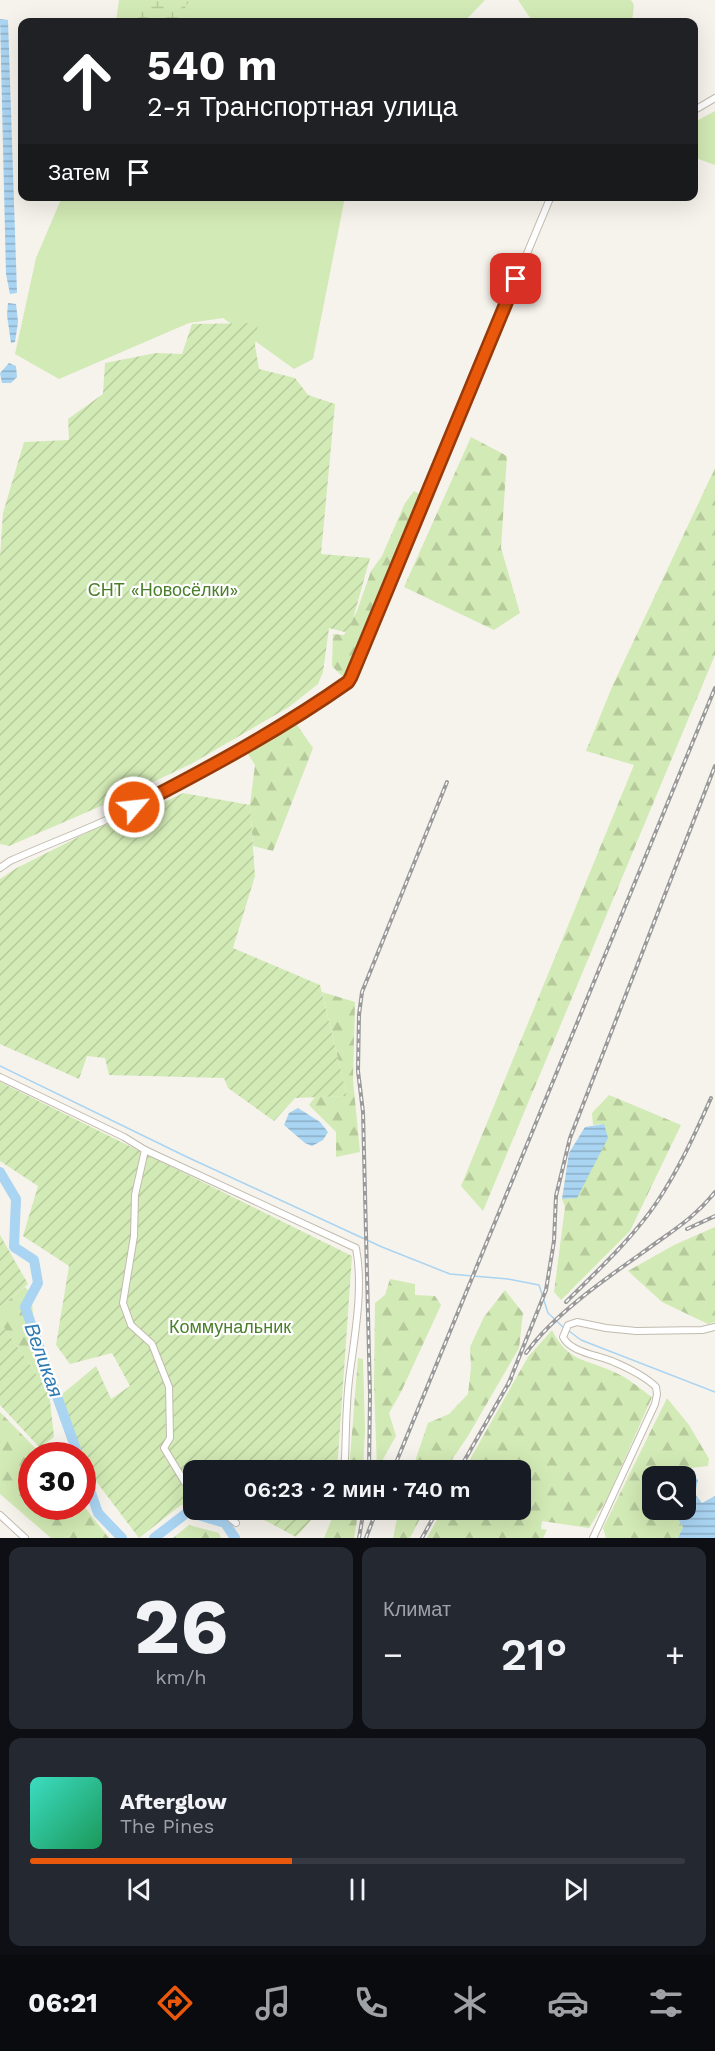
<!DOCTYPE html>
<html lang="ru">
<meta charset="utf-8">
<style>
body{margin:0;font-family:"Work Sans",sans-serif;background:#242831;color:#f1f3f6;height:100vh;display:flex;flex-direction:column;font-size:22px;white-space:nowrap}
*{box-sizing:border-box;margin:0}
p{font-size:20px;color:#9ea1a6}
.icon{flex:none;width:33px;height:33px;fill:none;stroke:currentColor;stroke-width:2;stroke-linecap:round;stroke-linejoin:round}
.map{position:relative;height:1538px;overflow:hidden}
.sheet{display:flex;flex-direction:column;gap:9px;padding:9px;background:#0d0f14;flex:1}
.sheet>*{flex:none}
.top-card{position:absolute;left:18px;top:18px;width:680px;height:183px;border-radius:12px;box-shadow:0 6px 24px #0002;background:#202124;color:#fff;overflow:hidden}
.fabs{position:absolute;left:642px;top:1466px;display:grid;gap:12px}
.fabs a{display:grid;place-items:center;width:54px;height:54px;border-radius:12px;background:#171b24;box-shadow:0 6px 24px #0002;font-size:30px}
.speed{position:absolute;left:18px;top:1442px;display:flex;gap:12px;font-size:30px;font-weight:700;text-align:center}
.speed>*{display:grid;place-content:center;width:78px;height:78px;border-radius:50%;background:#171b24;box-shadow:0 6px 24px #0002;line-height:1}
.speed .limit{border:9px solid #d22;background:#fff;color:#111}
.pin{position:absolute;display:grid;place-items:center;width:51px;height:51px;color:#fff;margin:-26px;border-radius:12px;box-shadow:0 3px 9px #0006}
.me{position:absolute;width:66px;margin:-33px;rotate:62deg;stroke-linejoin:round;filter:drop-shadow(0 0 4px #0008)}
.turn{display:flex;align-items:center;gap:21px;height:126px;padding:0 30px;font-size:27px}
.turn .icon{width:78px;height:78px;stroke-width:2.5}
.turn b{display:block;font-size:42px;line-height:51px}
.then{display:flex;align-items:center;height:57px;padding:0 30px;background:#0003;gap:12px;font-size:22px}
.big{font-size:45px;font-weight:600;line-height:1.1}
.sheet .tile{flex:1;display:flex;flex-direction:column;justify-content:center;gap:9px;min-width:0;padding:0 21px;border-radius:12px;background:#242831}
.sheet .dial{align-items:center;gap:0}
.dial b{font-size:78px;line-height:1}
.song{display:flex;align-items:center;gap:18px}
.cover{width:72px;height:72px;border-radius:9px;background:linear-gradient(135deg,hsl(170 70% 55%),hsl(150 70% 35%))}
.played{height:6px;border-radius:3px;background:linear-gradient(90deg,#ea580c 40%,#363941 40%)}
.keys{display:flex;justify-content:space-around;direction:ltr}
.heat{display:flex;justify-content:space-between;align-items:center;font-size:33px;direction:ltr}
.sheet .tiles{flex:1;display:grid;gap:9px;grid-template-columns:1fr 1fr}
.tile:last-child{grid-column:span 2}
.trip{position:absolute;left:183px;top:1460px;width:348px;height:60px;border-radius:12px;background:#171b24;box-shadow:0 6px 24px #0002;font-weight:600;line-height:60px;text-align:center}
.menu{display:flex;height:96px;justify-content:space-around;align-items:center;background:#090b0e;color:#9ea1a6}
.menu .icon{width:42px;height:42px}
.menu .current{color:#ea580c}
.menu b{font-size:27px;color:#f1f3f6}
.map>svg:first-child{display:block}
</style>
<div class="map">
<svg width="715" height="1538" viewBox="0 0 715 1538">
<defs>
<pattern id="forest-firs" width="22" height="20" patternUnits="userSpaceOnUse" patternTransform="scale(1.5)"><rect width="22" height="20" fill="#d2eab5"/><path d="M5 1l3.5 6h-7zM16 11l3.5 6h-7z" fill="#b6ca9c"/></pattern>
<pattern id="wetland-marsh" width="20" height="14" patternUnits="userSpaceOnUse" patternTransform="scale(1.5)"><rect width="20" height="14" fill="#d2eab5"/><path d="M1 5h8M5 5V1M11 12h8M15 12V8" fill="none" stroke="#b6ca9c"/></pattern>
<pattern id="garden-furrows" width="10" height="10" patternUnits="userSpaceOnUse" patternTransform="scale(1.5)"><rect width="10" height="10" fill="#d2eab5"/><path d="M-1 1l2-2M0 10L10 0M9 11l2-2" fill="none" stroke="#b6ca9c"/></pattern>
<pattern id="water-rules" width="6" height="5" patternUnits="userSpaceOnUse" patternTransform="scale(1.5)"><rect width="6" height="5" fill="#a9d4f2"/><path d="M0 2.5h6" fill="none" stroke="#8caec5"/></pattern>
</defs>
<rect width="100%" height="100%" fill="#f6f3ec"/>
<!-- grass -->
<g fill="#d2eab5">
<path d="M119,0H485L464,22H116Z"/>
<path d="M518,0H631L634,5L632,22H533Z"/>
<path d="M715,111V165L693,157V123Z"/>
<path d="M62,197H345L313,359L294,369L223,318L189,323L59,379L15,354L36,258Z"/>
</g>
<!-- forest -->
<g fill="url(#forest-firs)">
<path d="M471,437L507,456L501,548L520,613L494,630L404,587Z"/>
<path d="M715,468V655L483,1211L461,1186L634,765L586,751L612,687Z"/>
<path d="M414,491L423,496L347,672L342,676L332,666L333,634L344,635L357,611L371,571L382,556L405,503Z"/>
<path d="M295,722L313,748L273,851L253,846L250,805L255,765L246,751Z"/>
<path d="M322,992L355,1002L353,1080L360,1152L336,1157V1132L309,1105L315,1097L347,1096Z"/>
<path d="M609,1095L681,1125L630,1231L561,1300L554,1292L565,1207L562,1199L577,1198L604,1124L593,1125L592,1113Z"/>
<path d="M715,1227V1322L708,1324L662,1302L628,1271L674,1245Z"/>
<path d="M390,1279L415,1284V1295L435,1296L441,1305L401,1392L389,1413L396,1436L377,1470L374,1385L375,1303L385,1295Z"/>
<path d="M25,1287L32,1294C32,1328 40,1360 49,1392L0,1322V1307Z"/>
<path d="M505,1290L523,1313L519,1348L468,1436L445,1470H412L428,1423L449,1414L468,1394L471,1367L470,1347L484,1317Z"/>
<path d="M552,1330C568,1363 588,1359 616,1373C629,1378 640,1389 652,1397L607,1499L589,1528L542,1521L541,1529L547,1530L543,1538H427L443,1509H520V1470H464L528,1357Z"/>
<path d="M358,1358L363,1359L365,1431L363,1470H349Z"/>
<path d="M667,1398L689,1425L709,1459L708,1466L682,1469L676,1476H652V1509H671L683,1527L678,1538H606L603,1528Z"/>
<path d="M0,1412L42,1455H32V1506L83,1505L109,1538H51L0,1494Z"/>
<path d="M336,1509H359L354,1538H324Z"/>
<path d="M399,1509H425L410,1538H393Z"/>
<path d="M189,1525L219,1533L221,1538H173Z"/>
</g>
<!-- wetland -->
<path fill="url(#wetland-marsh)" d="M143,0H190L177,22H137Z"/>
<!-- garden -->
<g fill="url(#garden-furrows)">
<path d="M258,323L255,345L259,369L295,378L308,395L335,404L321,554L370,558L349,633L329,628L323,672L318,684L289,707L191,764L117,799L9,846L0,844V557L3,513L24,442L69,440L68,419L103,394L105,363L156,353L182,354L192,324Z"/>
<path d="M183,793L250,805L255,876L233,948L320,985L347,1096L295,1098L274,1121L228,1088L224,1078L109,1075L105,1058L87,1056L79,1079L0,1044V879L15,869L96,828L142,813Z"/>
<path d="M0,1082L352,1256L337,1470H194L193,1508L181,1505L139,1538L83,1464L82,1455H79L61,1395L96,1366L111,1399L130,1386L112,1353L70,1364L56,1345L69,1266L23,1236L38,1186L0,1161Z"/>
<path d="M0,1235L28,1284L0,1307Z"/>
<path d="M0,1322L49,1392L54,1437L40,1448L0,1405Z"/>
<path d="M244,1509H321L296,1537Z"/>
</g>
<!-- water -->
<g fill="url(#water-rules)">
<path d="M0,19L8,20L17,293L10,294L6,274Z"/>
<path d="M8,303L16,304L18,322L15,342L11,343L7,315Z"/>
<path d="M9,363L16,366L17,377L11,383H2L0,373Z"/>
<path d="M298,1108L320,1122L328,1132L323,1140L312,1146L305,1143L284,1125L289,1113Z"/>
<path d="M604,1124L608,1138L577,1198L562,1199L569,1153L585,1127Z"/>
<path d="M689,1468L698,1480L695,1494L702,1503L715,1496V1538H678L683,1527L671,1509H686V1476H676L682,1469Z"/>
</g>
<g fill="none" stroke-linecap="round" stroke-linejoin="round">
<!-- stream -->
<g stroke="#a9d4f2" stroke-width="1.5">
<path d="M0,1066L187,1157L382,1247L450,1274L508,1279L539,1285L548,1313L563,1327"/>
<path d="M569,1331L581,1340L715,1392"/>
</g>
<!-- river -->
<g stroke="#a9d4f2" stroke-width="10">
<path d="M0,1172L16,1199L14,1247L34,1260L38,1283L25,1307L78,1455"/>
<path d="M82,1467L98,1513L122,1538"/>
<path d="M154,1538L188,1512L225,1523L235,1538"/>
</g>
<defs>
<g id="minor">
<path d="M693,111L715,98"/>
<path d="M0,868L10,861C52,842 95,827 136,806C209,770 280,728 348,682L551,196"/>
<path d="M0,1077L124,1137L145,1150L356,1248C364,1290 354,1338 349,1380C346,1406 346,1433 345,1459L342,1470"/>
<path d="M145,1150L135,1195L134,1236L123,1303L131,1325L152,1344L169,1387L170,1438L164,1448L190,1491L194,1493"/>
<path d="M224,1509L232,1513L230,1518L236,1523"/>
<path d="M0,1515L25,1538"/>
<path d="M593,1538L655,1404L657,1394L656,1387C645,1376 628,1368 614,1362C599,1355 571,1353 563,1337L568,1325L577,1322L606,1328L636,1331L702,1330L715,1327"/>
</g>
</defs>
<!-- minor casing -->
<use href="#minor" stroke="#c2bbae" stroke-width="8"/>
<!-- minor -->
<use href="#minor" stroke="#fff" stroke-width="6"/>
<defs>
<g id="rail">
<path d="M687,1229L715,1216"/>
<path d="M566,1302C597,1271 633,1238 657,1202C679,1169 695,1134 711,1098"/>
<path d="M526,1353C555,1313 608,1277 649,1248C675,1229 694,1218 715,1192"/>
<path d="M508,1385L546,1290L554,1241L556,1196L570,1138L715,766"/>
<path d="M369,1470L370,1395L363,1112L358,1071L359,1015L362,992L447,782"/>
<path d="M393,1470L715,688"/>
<path d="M459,1470L511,1379"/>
<path d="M359,1538L364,1509"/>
<path d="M366,1538L377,1509"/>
<path d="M422,1538L438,1509"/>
</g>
</defs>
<!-- rail casing -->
<use href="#rail" stroke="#9a9a9a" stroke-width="4"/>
<!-- rail -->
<use href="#rail" stroke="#fff" stroke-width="1.5" stroke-dasharray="4.5" stroke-linecap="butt"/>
</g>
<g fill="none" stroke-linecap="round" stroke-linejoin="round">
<defs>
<path id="route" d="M134,807C207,769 280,730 348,682L351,677L516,279"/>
</defs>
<!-- route casing -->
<use href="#route" stroke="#983908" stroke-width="15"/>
<!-- route -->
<use href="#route" stroke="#ea580c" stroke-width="10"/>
</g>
<g text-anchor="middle" stroke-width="4.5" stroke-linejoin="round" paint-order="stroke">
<!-- park labels -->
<g font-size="18" fill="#4a7f2a" stroke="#fff">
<text x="163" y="596">СНТ «Новосёлки»</text>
<text x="230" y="1333">Коммунальник</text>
</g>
<!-- water labels -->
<g font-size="20" font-style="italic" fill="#2e7ab2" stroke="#fff">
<text transform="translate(44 1360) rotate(70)" y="7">Великая</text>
</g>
</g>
</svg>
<div class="fabs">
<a><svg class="icon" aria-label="search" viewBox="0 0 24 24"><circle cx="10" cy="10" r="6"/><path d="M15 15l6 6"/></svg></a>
</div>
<div class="speed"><div class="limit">30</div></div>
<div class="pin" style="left:516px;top:279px;background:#d93025"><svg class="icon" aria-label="arrive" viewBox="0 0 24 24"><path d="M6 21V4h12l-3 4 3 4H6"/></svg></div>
<svg class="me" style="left:134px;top:807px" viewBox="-20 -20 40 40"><circle r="17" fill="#ea580c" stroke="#fff" stroke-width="3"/><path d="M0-11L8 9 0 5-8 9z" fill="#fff"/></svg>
<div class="trip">06:23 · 2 мин · 740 m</div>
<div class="top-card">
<div class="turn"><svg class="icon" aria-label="ahead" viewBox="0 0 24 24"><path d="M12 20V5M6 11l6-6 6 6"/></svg><div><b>540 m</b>2-я Транспортная улица</div></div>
<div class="then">Затем<svg class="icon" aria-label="arrive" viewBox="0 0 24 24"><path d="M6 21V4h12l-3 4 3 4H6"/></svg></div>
</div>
</div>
<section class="sheet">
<div class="tiles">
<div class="tile dial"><b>26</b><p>km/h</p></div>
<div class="tile"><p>Климат</p>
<div class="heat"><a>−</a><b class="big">21°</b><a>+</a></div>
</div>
<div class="tile">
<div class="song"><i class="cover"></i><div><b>Afterglow</b><p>The Pines</p></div></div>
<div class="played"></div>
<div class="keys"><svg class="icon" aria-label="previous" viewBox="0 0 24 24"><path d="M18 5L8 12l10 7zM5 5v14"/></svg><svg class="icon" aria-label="pause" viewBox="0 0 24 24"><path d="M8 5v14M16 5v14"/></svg><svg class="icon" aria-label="next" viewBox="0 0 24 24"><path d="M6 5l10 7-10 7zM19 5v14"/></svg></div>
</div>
</div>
</section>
<nav class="menu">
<b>06:21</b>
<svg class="icon current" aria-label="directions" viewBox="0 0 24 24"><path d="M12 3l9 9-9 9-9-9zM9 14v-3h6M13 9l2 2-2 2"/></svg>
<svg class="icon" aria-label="music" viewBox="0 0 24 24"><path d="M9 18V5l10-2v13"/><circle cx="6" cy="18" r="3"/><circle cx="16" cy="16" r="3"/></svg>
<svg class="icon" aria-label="phone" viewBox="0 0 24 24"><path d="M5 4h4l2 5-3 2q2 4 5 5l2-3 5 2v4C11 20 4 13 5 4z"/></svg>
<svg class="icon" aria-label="climate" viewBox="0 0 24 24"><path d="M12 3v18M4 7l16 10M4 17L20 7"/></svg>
<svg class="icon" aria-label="car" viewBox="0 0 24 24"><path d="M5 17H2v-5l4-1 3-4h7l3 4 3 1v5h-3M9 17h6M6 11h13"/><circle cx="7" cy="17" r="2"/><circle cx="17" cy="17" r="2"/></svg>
<svg class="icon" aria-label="filters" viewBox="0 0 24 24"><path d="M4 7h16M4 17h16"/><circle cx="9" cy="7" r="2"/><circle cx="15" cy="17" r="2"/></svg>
</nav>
